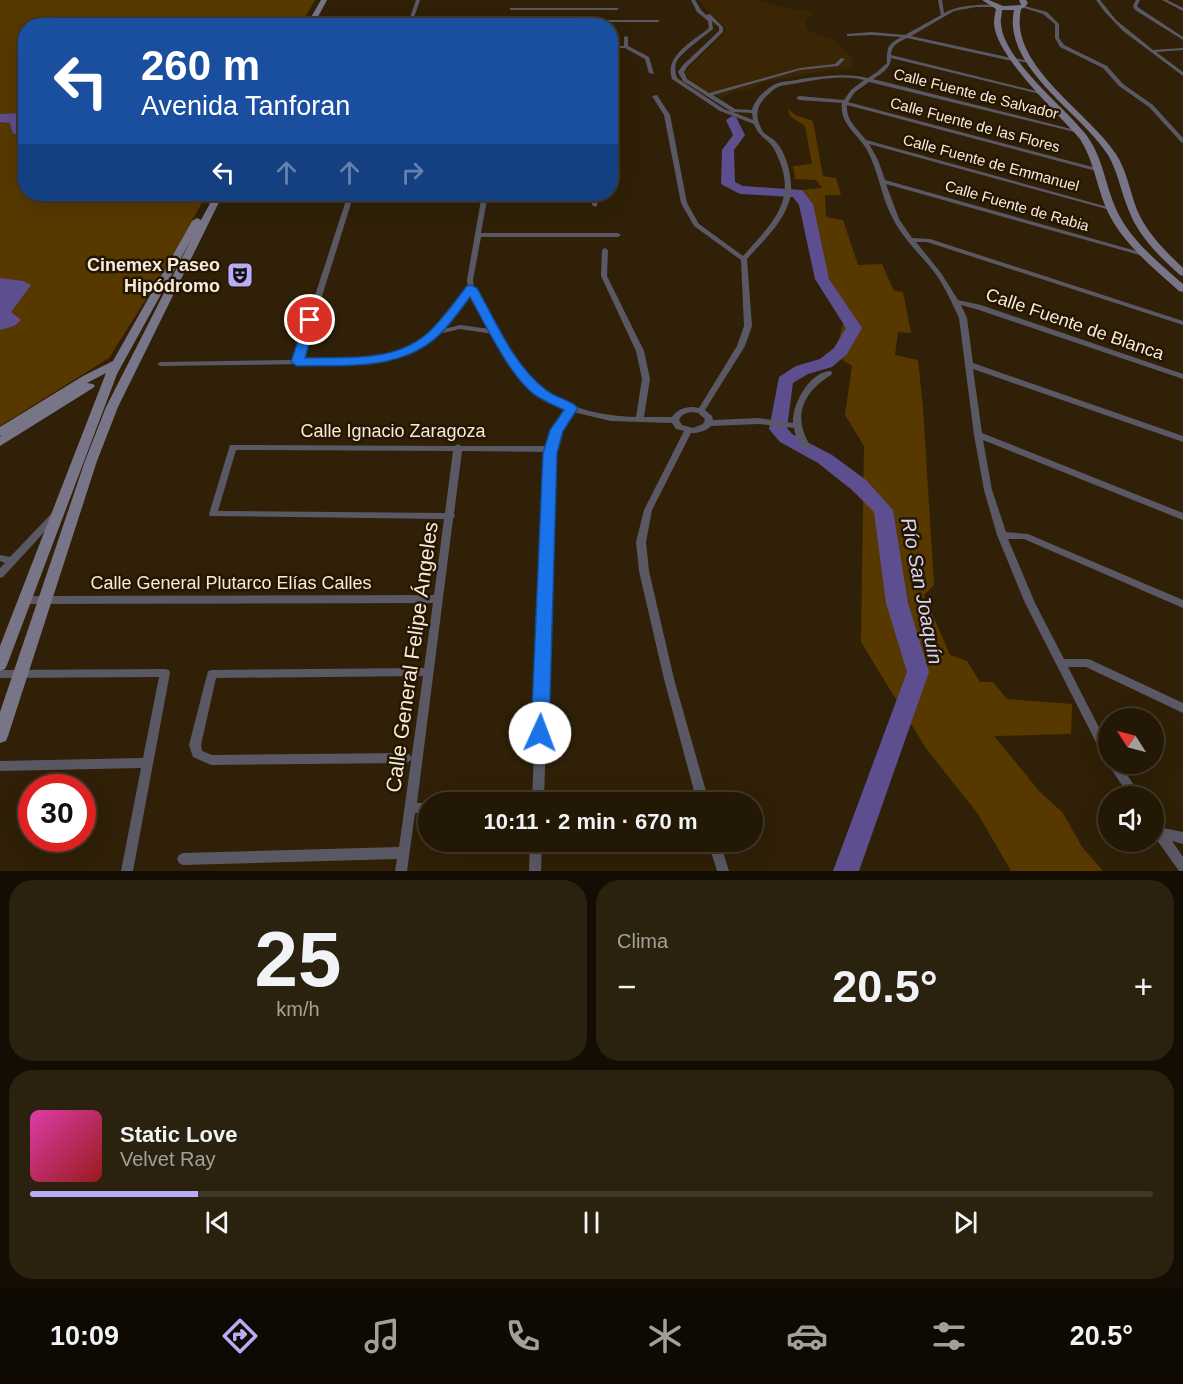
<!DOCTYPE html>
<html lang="es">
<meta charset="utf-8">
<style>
body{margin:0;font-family:Arial,sans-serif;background:#2b210f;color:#f1f3f6;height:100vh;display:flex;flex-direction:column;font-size:22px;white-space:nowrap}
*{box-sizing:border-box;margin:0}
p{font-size:20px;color:#a3a09a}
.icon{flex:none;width:33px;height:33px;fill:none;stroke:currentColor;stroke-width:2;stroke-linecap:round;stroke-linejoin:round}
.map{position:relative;height:871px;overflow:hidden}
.drawer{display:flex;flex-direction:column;gap:9px;padding:9px;background:#130d03;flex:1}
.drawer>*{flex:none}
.guide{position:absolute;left:18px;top:18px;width:600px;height:183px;border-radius:24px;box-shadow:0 6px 24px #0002,0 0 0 2px #403727;background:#1a4fa0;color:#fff;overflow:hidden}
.needle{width:39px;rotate:306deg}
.buttons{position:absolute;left:1098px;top:708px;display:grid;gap:12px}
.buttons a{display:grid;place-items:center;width:66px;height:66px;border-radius:50%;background:#231805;box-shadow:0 6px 24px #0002,0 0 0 2px #403727;font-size:30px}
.speed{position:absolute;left:18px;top:774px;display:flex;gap:12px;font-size:30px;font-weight:700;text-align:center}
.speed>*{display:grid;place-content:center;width:78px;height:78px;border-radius:50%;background:#231805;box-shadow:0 6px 24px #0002,0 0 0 2px #403727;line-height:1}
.speed .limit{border:9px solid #d22;background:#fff;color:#111}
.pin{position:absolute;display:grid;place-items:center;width:51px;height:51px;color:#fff;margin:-26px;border:3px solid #fff;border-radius:50%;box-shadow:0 2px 6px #0007}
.me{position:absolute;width:66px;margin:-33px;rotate:2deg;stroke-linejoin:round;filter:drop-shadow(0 0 4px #0008)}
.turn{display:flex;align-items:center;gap:21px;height:126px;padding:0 24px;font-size:27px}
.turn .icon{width:78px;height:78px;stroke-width:2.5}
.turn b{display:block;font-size:42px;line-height:51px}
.lanes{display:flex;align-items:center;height:57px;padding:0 24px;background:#0003;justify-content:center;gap:30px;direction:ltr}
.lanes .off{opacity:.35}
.big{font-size:45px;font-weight:700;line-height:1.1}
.drawer .card{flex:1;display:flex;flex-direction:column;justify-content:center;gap:9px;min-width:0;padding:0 21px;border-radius:24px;background:#2b210f}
.drawer .dial{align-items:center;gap:0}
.dial b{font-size:78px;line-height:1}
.song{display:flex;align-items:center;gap:18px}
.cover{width:72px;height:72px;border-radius:9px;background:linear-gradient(135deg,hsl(320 70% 55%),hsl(0 70% 35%))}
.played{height:6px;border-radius:3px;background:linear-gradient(90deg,#b8abf7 15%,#403727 15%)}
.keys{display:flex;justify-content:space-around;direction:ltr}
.heat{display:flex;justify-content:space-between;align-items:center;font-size:33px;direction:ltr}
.drawer .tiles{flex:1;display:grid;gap:9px;grid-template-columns:1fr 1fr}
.card:last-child{grid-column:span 2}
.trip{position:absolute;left:418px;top:792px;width:345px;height:60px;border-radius:30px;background:#231805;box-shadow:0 6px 24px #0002,0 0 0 2px #403727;font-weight:700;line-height:60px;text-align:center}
.tab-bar{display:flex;height:96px;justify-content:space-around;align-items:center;background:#0e0a02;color:#a3a09a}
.tab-bar .icon{width:42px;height:42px}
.tab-bar .selected{color:#b8abf7}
.tab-bar b{font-size:27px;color:#f1f3f6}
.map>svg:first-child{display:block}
</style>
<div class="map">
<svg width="1183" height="871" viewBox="0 0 1183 871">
<rect width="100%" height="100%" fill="#2f2007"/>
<!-- built -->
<path fill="#3a2605" d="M700,0H756L780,7L815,12L805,20L806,26L810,31L832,39L847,51L854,61L851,67L763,82L755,88L736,91L721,98L688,81L685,71L725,33L726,28L705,9Z"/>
<!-- green -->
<g fill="#573900">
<path d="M0,0H315L301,25L26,26V194H207L161,275L109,358L0,426Z"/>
<path d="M788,109L795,115L813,121L823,176L836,178L841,195H825L826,217L843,220L858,265L882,264L894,291L903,292L911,333L898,332L895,355L918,360L923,408L934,585L924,595L950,655L967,661L980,682H993L1007,699L1072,704L1071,734L994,736L1040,792L1063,813L1082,847L1103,871H1011L978,814L925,747L861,642L864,446L845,415L852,366L835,355L845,316L820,279L811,216L801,190L822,188L816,180L795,179L793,166L812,164L805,126L790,116Z"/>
</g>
<!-- water -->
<g fill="#5d4e90">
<path d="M25,113V133L13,134L10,123L0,122V114Z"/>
<path d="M0,278L23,281L31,285L11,312L21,320L14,326L0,330Z"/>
</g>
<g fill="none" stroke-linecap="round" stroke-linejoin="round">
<!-- river -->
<path fill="#5d4e90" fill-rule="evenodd" d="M732,116L736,117L745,135L734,150L735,182L743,186L802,190L813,204L829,279L862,328L847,354L832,367L808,374L793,383L787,428L792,434L832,455L866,480L893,510L908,603L929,672L859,871H833L907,672L886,603L874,512L852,490L818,463L780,442L769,429L779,377L796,366L820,359L834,348L846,328L815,279L799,205L793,197L740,194L721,184L722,150L733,135L726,120Z"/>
<!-- street -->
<g fill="#595864" fill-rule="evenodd">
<path d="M416,0H420L411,26H407Z"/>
<path d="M691,0H695L701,10L706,15L710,14L723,27V32L687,67L684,72L687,79L709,93L800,68L835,64L841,58L845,59L838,66L800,70L713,95L735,109L752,110C754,100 767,87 778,83C785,81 794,81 801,79C824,76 845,73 868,78L877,72L887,63C887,47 887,45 901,37L872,35L849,36H847V34L872,32L905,35L941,15L938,0H942L944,13C959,5 979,4 996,5V7H976L954,11L911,36L1007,57L1030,61H1032V63L1007,60L907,38C899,42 891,45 891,55L1044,93V95L891,58C891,68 881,74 873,79L1079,131V133L869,82L855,92L848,102L1100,169V171H1096L847,105C846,121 857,128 866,140L1115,209L1114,210H1110L869,144L878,160L885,180L1147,254L1148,255L1145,257L1143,256L886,184L899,219L912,238L930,239L1183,321V325L927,242H916L941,273L958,300L981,305L1183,374V379L976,309L961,305L967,318L973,363L1183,436V442L973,369L982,433L1183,513V520L983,440L992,490L1006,532L1028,534L1183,600V608L1024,539H1008L1035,603L1064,659H1087L1091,660L1183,703V713L1086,667H1068L1108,745V760L1104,758L1025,603L997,535L984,490L974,435L959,318C952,303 945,287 935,273C921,255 904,240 893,219C881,197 879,172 867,150C858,134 839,124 842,103L799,100L796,98L799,96L844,100L851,90L864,80C840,74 816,80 792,84C788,85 782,85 778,87C775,88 773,90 771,92C759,102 753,112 761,128C763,134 769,136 774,140C786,151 792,175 791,191C789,218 764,240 747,259L752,326L745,346L705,410L712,416L713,420L759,418L793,423C792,404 810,371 831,371L832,373L831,375C802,393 792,417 811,447L807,450L804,449L796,437L794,428L759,424L711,426C708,430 697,434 691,433L652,510L646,542L649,571L674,679L709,802H697L664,679L639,571L636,542L644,510L684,431L676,429L672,423L611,421L573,412L560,430L554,453L544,802H532L546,452L462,451L454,514L455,516L453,519L417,803H429V813H415L407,871H395L397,859L183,865L179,863L177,859L179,855L183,853L399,847L423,676L216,678L201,745L202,751L212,755L406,753L410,755L412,758L410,761L406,763L211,765L193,757L189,745L208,671L212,670L424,668L433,603L24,604L21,603L19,600L21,597L24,596L434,595L444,519L210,516L209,514L230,445L455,446L458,444L461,446H548L552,430L567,409C531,393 513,367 493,334L460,329L434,335L423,345L410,352L395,358L374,363L161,366L157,364L161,362L294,360L348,194H354L302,360C346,359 391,365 427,334C442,320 454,303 468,288L467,280L482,194H488L481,233H618L621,235L618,237H481L473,280L474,288C518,364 537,414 636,417L642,379L636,351L601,276L602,250L605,248L608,250L607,276L644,351L650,379L644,417H672C678,408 689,405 699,408L737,346L744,326L741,260L694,226L681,203L664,115L652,96L657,95L670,115L687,203L699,224L743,256C775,220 800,198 774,149C768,138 759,138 754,124L720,111L672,79C664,56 693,41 709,28L708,21L697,12ZM712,21L719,27V31L683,65L678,72L683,81L732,112L724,109L677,78C675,72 674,65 678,59C685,50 703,37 713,29ZM733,112L752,113L753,120ZM470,293L490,329L460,325L440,330ZM691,412L698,413L705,419L703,424L693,428L682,425L679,420C681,415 685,413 691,412ZM236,450L453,451L445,513L218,511Z"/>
<path d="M1096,0H1100L1116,20L1153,50L1183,48V50L1156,52L1183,72V76L1123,31L1104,11Z"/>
<path d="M1136,0H1140L1137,6L1139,8L1183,37V40L1135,10L1133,6Z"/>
<path d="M1162,0H1167L1183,8V11Z"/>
<path d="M1021,5L1047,12L1059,24V38L1064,45L1107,66L1123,84L1153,105L1183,138V143L1181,142L1149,107L1119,86L1103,68L1060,47L1055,38V24L1043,14L1021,7Z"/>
<path d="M512,8H617L619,9L617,10H510V8Z"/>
<path d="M509,20H658L660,21L658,22H507V20Z"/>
<path d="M626,36L628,37V46L649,57L654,74L649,73L645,59L625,48H610V46H624V37Z"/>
<path d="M592,194H598L597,206L595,207L592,205Z"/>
<path d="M56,511L59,512L60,514L59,516L3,577L0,578V568L5,563L0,561V555L10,557L53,512Z"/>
<path d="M165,669L169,670L170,673L133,871H121L141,768L0,771V761L143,758L159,677L0,678V670Z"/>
<path d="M1108,764H1120L1141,796H1129Z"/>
<path d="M1154,820L1158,821L1163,828L1183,832V844L1172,841L1183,857V871H1179L1154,836Z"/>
<path d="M530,842H542L541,871H529Z"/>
<path d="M708,842H720L729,871H717Z"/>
</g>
<!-- secondary -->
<g fill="#787589" fill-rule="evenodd">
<path d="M321,0H327L313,26H306Z"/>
<path d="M982,0H989L1003,6L1021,5L1019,0H1026L1028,3L1025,7L1021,9C1008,65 1089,112 1116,154C1127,171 1130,192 1137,210C1147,233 1165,251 1183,268V276L1180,275C1160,257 1139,237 1129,211C1121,192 1118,172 1108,155C1081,112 1002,67 1014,10H1002C1002,14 1000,20 1001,24C1004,61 1064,106 1087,136C1103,158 1105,184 1116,209C1130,240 1158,262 1183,284V292L1179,291C1152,267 1121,242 1106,208C1096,184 1094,161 1080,139C1058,113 995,56 994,23C994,18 995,13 996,9Z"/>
<path d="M215,194H223L118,407L97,461L8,736L6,741L0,743V712L85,461L106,407L192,238L117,374L7,665L5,669L0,671V646L106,373L87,383L93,384L95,386L93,388L0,446V437L2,435L0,436V427L83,376L113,361L192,221L197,218L201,220Z"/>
</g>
</g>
<!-- route -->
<path fill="#1a73e8" stroke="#114b97" stroke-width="1.5" d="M471,285L477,288C496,322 514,366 546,390C555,398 570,399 578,408L563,431L557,453L549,733L547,738L540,740L534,738L531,733L543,453L550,430L564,410C556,406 546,402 538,397C511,380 486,325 470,297C460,310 450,325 438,336C400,371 345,365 297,366L291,362L306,317H315L316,320L305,358C348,357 399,363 432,329C445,316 456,300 467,286Z"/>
<!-- icons -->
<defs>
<symbol id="theatre-square" viewBox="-11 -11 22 22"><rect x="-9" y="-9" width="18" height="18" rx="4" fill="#b8abf7" stroke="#251600"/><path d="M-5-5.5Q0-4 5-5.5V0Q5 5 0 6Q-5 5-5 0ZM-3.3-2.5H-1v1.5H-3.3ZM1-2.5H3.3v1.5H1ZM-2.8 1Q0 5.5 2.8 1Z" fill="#111"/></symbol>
</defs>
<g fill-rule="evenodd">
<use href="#theatre-square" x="225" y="260" width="30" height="30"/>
</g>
<g text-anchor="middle" stroke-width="5" stroke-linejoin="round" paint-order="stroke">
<!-- far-street labels -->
<g font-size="15" fill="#f6ecde" stroke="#251600">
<text transform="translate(976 94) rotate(14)" y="5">Calle Fuente de Salvador</text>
<text transform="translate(975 125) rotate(15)" y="5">Calle Fuente de las Flores</text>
<text transform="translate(991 163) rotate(15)" y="5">Calle Fuente de Emmanuel</text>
<text transform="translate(1017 206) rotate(16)" y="5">Calle Fuente de Rabia</text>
</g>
<!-- poi labels -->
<g font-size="18" font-weight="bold" fill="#f6ecde" stroke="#251600" text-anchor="end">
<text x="220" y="271">Cinemex Paseo<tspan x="220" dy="21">Hipódromo</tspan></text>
</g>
<!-- street labels -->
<g font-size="18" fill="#f6ecde" stroke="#251600">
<text transform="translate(1075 324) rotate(19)" y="6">Calle Fuente de Blanca</text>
<text x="393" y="437">Calle Ignacio Zaragoza</text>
<text x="231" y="589">Calle General Plutarco Elías Calles</text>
</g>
<!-- water labels -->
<g font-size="20" font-style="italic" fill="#d7d2f9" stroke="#251600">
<text transform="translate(922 591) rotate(79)" y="7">Río San Joaquín</text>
</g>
<!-- near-street labels -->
<g font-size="21" fill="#f6ecde" stroke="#251600">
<text transform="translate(412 657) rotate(-82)" y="7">Calle General Felipe Ángeles</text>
</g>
</g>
</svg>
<div class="buttons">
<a><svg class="needle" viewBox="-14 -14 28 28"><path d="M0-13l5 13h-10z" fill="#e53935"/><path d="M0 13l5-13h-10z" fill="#a3a09a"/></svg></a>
<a><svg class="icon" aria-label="sound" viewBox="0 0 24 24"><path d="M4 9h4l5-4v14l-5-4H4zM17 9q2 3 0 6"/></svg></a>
</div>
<div class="speed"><div class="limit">30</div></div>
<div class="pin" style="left:310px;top:320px;background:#d93025"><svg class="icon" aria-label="arrive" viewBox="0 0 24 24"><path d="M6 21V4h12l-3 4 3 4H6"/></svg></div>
<svg class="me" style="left:540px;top:733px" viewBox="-20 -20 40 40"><circle r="19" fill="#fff"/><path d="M0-13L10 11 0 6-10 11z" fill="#1a73e8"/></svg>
<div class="trip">10:11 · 2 min · 670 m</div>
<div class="guide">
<div class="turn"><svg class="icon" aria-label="left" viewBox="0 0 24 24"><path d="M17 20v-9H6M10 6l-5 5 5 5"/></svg><div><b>260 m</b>Avenida Tanforan</div></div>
<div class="lanes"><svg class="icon" aria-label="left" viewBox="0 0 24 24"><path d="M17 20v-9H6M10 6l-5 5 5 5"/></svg><svg class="icon off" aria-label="ahead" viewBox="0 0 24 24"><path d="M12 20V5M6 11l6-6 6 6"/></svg><svg class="icon off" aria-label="ahead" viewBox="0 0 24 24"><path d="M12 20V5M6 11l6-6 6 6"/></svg><svg class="icon off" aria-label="right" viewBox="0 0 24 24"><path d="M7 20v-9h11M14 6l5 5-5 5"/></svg></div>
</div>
</div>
<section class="drawer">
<div class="tiles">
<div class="card dial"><b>25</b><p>km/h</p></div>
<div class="card"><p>Clima</p>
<div class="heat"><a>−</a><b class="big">20.5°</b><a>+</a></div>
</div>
<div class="card">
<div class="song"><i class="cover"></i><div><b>Static Love</b><p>Velvet Ray</p></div></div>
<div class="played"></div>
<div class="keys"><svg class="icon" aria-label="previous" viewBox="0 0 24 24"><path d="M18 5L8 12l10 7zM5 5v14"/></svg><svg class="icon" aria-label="pause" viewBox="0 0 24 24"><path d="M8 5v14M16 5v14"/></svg><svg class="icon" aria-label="next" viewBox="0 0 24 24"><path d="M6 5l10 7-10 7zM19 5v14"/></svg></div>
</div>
</div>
</section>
<nav class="tab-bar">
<b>10:09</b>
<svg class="icon selected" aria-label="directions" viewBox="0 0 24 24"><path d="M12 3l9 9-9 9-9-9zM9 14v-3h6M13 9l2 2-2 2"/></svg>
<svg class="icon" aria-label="music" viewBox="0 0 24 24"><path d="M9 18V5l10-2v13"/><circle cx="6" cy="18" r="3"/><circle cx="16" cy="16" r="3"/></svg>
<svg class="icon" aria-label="phone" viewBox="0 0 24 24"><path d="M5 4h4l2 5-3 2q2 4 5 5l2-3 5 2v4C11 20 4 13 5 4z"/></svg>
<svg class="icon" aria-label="climate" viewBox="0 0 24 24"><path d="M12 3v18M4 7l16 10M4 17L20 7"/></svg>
<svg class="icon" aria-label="car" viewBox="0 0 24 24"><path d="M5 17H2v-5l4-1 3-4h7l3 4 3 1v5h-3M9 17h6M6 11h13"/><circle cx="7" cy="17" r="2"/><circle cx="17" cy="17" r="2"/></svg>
<svg class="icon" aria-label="filters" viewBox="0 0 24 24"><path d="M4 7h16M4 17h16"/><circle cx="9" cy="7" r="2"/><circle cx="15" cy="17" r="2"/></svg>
<b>20.5°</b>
</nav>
